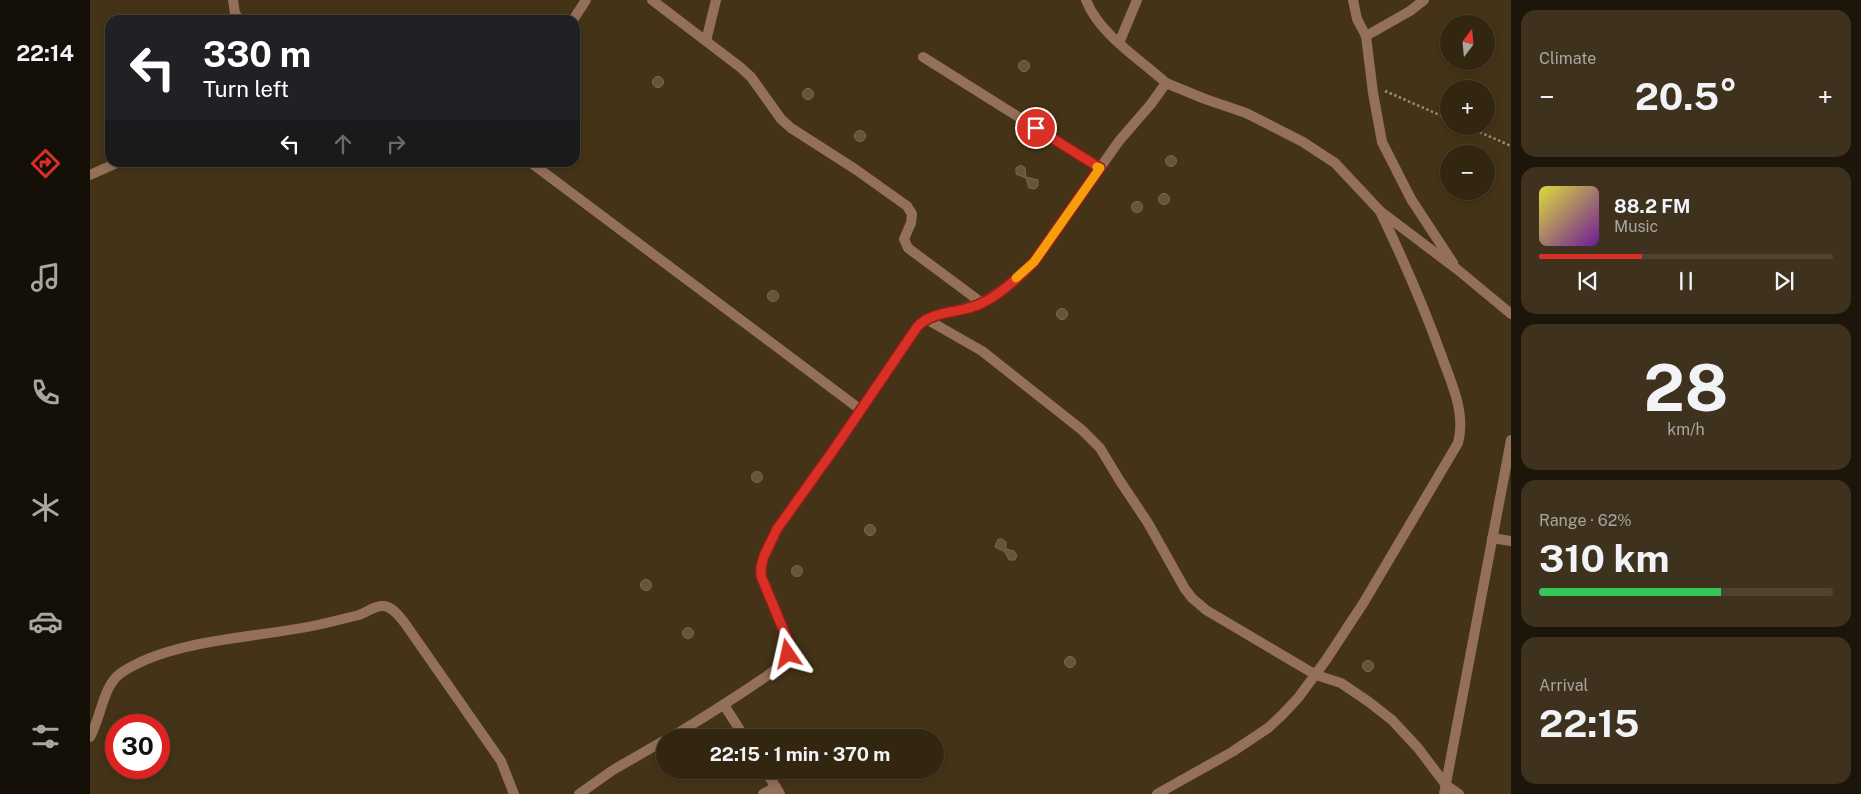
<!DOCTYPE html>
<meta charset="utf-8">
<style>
body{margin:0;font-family:"Public Sans",sans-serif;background:#3e321f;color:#f1f3f6;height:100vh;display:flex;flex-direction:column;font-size:19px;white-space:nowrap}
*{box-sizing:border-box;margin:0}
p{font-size:16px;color:#a9a59f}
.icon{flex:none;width:28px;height:28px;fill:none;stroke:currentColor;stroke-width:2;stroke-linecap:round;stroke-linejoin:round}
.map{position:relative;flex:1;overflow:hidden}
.side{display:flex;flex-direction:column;gap:10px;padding:10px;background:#1c1509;width:350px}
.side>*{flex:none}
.banner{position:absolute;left:15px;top:15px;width:475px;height:152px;border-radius:15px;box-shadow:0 2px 8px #0003,0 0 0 1px #4e4331;background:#202124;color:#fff;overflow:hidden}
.needle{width:32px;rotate:16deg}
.buttons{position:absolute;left:1350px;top:15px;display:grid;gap:10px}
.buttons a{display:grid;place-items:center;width:55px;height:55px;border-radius:50%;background:#332611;box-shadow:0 2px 8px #0003,0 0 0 1px #4e4331;font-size:25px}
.speed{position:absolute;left:15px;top:714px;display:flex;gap:10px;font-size:25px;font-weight:700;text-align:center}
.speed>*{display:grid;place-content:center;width:65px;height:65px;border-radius:50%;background:#332611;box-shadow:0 2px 8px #0003,0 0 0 1px #4e4331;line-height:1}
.speed .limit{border:8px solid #d22;background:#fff;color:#111}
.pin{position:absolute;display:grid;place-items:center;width:42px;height:42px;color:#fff;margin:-21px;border:2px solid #fff;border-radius:50%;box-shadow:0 1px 5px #0007}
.me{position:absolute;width:55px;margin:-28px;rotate:349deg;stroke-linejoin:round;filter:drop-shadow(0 0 4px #0008)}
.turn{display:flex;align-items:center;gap:18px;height:105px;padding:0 15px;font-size:22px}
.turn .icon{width:65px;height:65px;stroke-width:2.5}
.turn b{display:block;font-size:35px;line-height:42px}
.lanes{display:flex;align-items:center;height:48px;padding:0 15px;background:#0003;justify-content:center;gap:25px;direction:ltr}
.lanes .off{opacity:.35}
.big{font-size:38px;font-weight:700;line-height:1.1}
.side .card{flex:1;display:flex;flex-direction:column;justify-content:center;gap:8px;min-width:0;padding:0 18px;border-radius:15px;background:#3e321f}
.side .dial{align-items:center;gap:0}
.dial b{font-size:65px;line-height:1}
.song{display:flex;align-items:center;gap:15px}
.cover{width:60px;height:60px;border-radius:8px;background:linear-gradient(135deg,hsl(60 70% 55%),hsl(280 70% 35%))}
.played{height:5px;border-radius:2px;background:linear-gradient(90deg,#d93025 35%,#4e4331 35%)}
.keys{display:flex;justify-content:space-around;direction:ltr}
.heat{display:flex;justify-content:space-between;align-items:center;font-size:28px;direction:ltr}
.charge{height:8px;border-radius:4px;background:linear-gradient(90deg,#34c759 62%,#4e4331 0)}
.trip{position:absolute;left:566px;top:729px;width:288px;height:50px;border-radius:25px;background:#332611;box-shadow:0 2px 8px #0003,0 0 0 1px #4e4331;font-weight:700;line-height:50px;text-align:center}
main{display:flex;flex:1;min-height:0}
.tabs{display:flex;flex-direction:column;width:90px;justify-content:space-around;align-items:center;background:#140f07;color:#a9a59f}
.tabs .icon{width:35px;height:35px}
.tabs .selected{color:#d93025}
.tabs b{font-size:22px;color:#f1f3f6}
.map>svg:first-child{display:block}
</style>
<main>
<nav class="tabs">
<b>22:14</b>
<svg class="icon selected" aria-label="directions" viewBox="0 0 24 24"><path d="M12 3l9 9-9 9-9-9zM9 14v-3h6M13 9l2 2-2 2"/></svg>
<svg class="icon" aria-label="music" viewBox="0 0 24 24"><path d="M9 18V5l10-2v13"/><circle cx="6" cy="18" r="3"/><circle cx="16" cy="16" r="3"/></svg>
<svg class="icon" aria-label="phone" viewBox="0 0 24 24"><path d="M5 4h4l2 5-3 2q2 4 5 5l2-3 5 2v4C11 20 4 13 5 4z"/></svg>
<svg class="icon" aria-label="climate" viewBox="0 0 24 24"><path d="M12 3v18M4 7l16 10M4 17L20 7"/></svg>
<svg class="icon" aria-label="car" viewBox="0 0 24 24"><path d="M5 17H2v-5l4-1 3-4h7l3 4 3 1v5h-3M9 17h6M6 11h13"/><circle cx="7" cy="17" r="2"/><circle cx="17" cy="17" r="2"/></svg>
<svg class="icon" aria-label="filters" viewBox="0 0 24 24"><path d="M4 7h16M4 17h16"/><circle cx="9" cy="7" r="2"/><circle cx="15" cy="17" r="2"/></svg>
</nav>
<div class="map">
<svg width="1421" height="794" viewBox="0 0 1421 794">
<rect width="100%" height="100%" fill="#443317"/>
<!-- building -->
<g fill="#665538" stroke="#7b694c">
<circle cx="934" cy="66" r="5.5"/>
<circle cx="568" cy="82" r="5.5"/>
<circle cx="718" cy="94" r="5.5"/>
<circle cx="770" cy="136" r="5.5"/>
<circle cx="1081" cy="161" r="5.5"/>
<path d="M931,165L935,168L936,177L948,180V186L945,189L939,188L936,178L926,174V168Z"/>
<circle cx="1074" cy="199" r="5.5"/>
<circle cx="1047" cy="207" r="5.5"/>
<circle cx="683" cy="296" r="5.5"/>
<circle cx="972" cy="314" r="5.5"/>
<circle cx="667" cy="477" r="5.5"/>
<circle cx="780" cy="530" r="5.5"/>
<path d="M908,539H912L916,542V549L924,551L927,555L925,560H919L915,552L905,547Z"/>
<circle cx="707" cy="571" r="5.5"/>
<circle cx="556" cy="585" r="5.5"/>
<circle cx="598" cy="633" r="5.5"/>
<circle cx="980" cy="662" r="5.5"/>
<circle cx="1278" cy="666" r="5.5"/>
</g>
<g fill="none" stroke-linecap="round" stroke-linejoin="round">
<!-- path -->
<g stroke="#988b75" stroke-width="2.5" stroke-dasharray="2.5 2.5" stroke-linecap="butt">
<path d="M1295,91L1359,119"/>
<path d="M1376,126L1421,146"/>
</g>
<!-- minor -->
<g stroke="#947059" stroke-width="10">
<path d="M143,0L145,13L149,20"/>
<path d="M562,0L650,67L661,77L691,119L701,128L765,169L817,206L822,214L821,223L814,239L818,248L892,303"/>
<path d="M1263,0L1267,19L1276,36L1283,93L1292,142L1321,199L1363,263"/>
<path d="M483,20L496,0"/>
<path d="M1276,36L1320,11L1334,0"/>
<path d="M616,41L626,0"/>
<path d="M1029,43L1047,0"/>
<path d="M833,57L1010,168"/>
<path d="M1076,83L1115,99L1156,113L1213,142L1245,163L1290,211L1368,270L1421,314"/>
<path d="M440,162L771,410"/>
<path d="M0,175L29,162"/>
<path d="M836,319L892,351L992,430L1010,448L1030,481L1058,523L1095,589L1102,598L1116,610L1226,675L1251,683L1279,702L1302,720L1328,748L1356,785L1369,794"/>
<path d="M1402,538L1421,541"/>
<path d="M634,705L655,738"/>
<path d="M0,737C11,718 13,685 31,673C83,638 171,638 232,624C244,621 257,618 269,615C277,612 285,605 294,606C303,607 309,616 314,622L411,761L424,794"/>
<path d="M580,738C608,721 635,704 662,686C673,678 688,670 696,659C699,653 700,647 698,641L671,576V567L674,557L687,529L747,445L827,327L836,319L892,303L916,287L944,262L1029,141L1061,104L1076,83C1050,59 1009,34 996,0"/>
<path d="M675,770L690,794"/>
<path d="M489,794L523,770L575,740"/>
<path d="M673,794L686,787"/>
<path d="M1067,794L1142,752L1178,728L1192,715L1208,698L1236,660L1274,602L1368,443C1376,413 1362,385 1352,357C1334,307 1313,259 1290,211"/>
<path d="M1354,794L1421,440"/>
</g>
</g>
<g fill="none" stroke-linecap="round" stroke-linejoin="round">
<defs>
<path id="route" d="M698,654L700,646L698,641L671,576V567L674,556L687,529L747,445L827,327C844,309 872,314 892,303C911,294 929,277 944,262L1010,168L946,128"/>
</defs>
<!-- route casing -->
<use href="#route" stroke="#8d1f18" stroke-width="12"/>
<!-- route -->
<use href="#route" stroke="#d93025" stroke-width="9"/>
<!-- slow -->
<path stroke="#f59e0b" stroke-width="9" d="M926,278L944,262L1010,168L1007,167"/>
</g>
</svg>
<div class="buttons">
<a><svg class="needle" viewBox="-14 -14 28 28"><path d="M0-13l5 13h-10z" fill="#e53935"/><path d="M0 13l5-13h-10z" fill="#a9a59f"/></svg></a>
<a>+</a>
<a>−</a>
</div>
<div class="speed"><div class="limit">30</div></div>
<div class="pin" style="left:946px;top:128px;background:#d93025"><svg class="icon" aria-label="arrive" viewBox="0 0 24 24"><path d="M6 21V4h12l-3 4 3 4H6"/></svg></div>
<svg class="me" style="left:698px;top:654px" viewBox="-20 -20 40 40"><path d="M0-17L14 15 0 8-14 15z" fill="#d93025" stroke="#fff" stroke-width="4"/></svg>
<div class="trip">22:15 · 1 min · 370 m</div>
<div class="banner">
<div class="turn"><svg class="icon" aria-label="left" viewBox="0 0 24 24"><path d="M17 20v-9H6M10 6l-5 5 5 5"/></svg><div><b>330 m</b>Turn left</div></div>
<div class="lanes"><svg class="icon" aria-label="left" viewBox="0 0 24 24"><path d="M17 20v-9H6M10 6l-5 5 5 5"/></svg><svg class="icon off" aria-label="ahead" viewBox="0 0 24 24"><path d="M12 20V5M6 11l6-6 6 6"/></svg><svg class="icon off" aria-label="right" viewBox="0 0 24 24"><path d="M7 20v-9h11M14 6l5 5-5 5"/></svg></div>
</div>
</div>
<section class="side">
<div class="card"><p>Climate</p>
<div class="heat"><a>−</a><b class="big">20.5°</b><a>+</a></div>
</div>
<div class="card">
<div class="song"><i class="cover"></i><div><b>88.2 FM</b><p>Music</p></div></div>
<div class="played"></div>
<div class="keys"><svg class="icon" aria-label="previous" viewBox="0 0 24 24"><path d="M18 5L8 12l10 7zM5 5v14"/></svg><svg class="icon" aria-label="pause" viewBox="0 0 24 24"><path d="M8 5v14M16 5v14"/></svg><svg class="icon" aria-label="next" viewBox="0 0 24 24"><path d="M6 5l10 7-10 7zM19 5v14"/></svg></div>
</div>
<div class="card dial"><b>28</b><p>km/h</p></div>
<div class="card"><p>Range · 62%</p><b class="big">310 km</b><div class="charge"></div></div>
<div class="card"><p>Arrival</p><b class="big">22:15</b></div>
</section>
</main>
